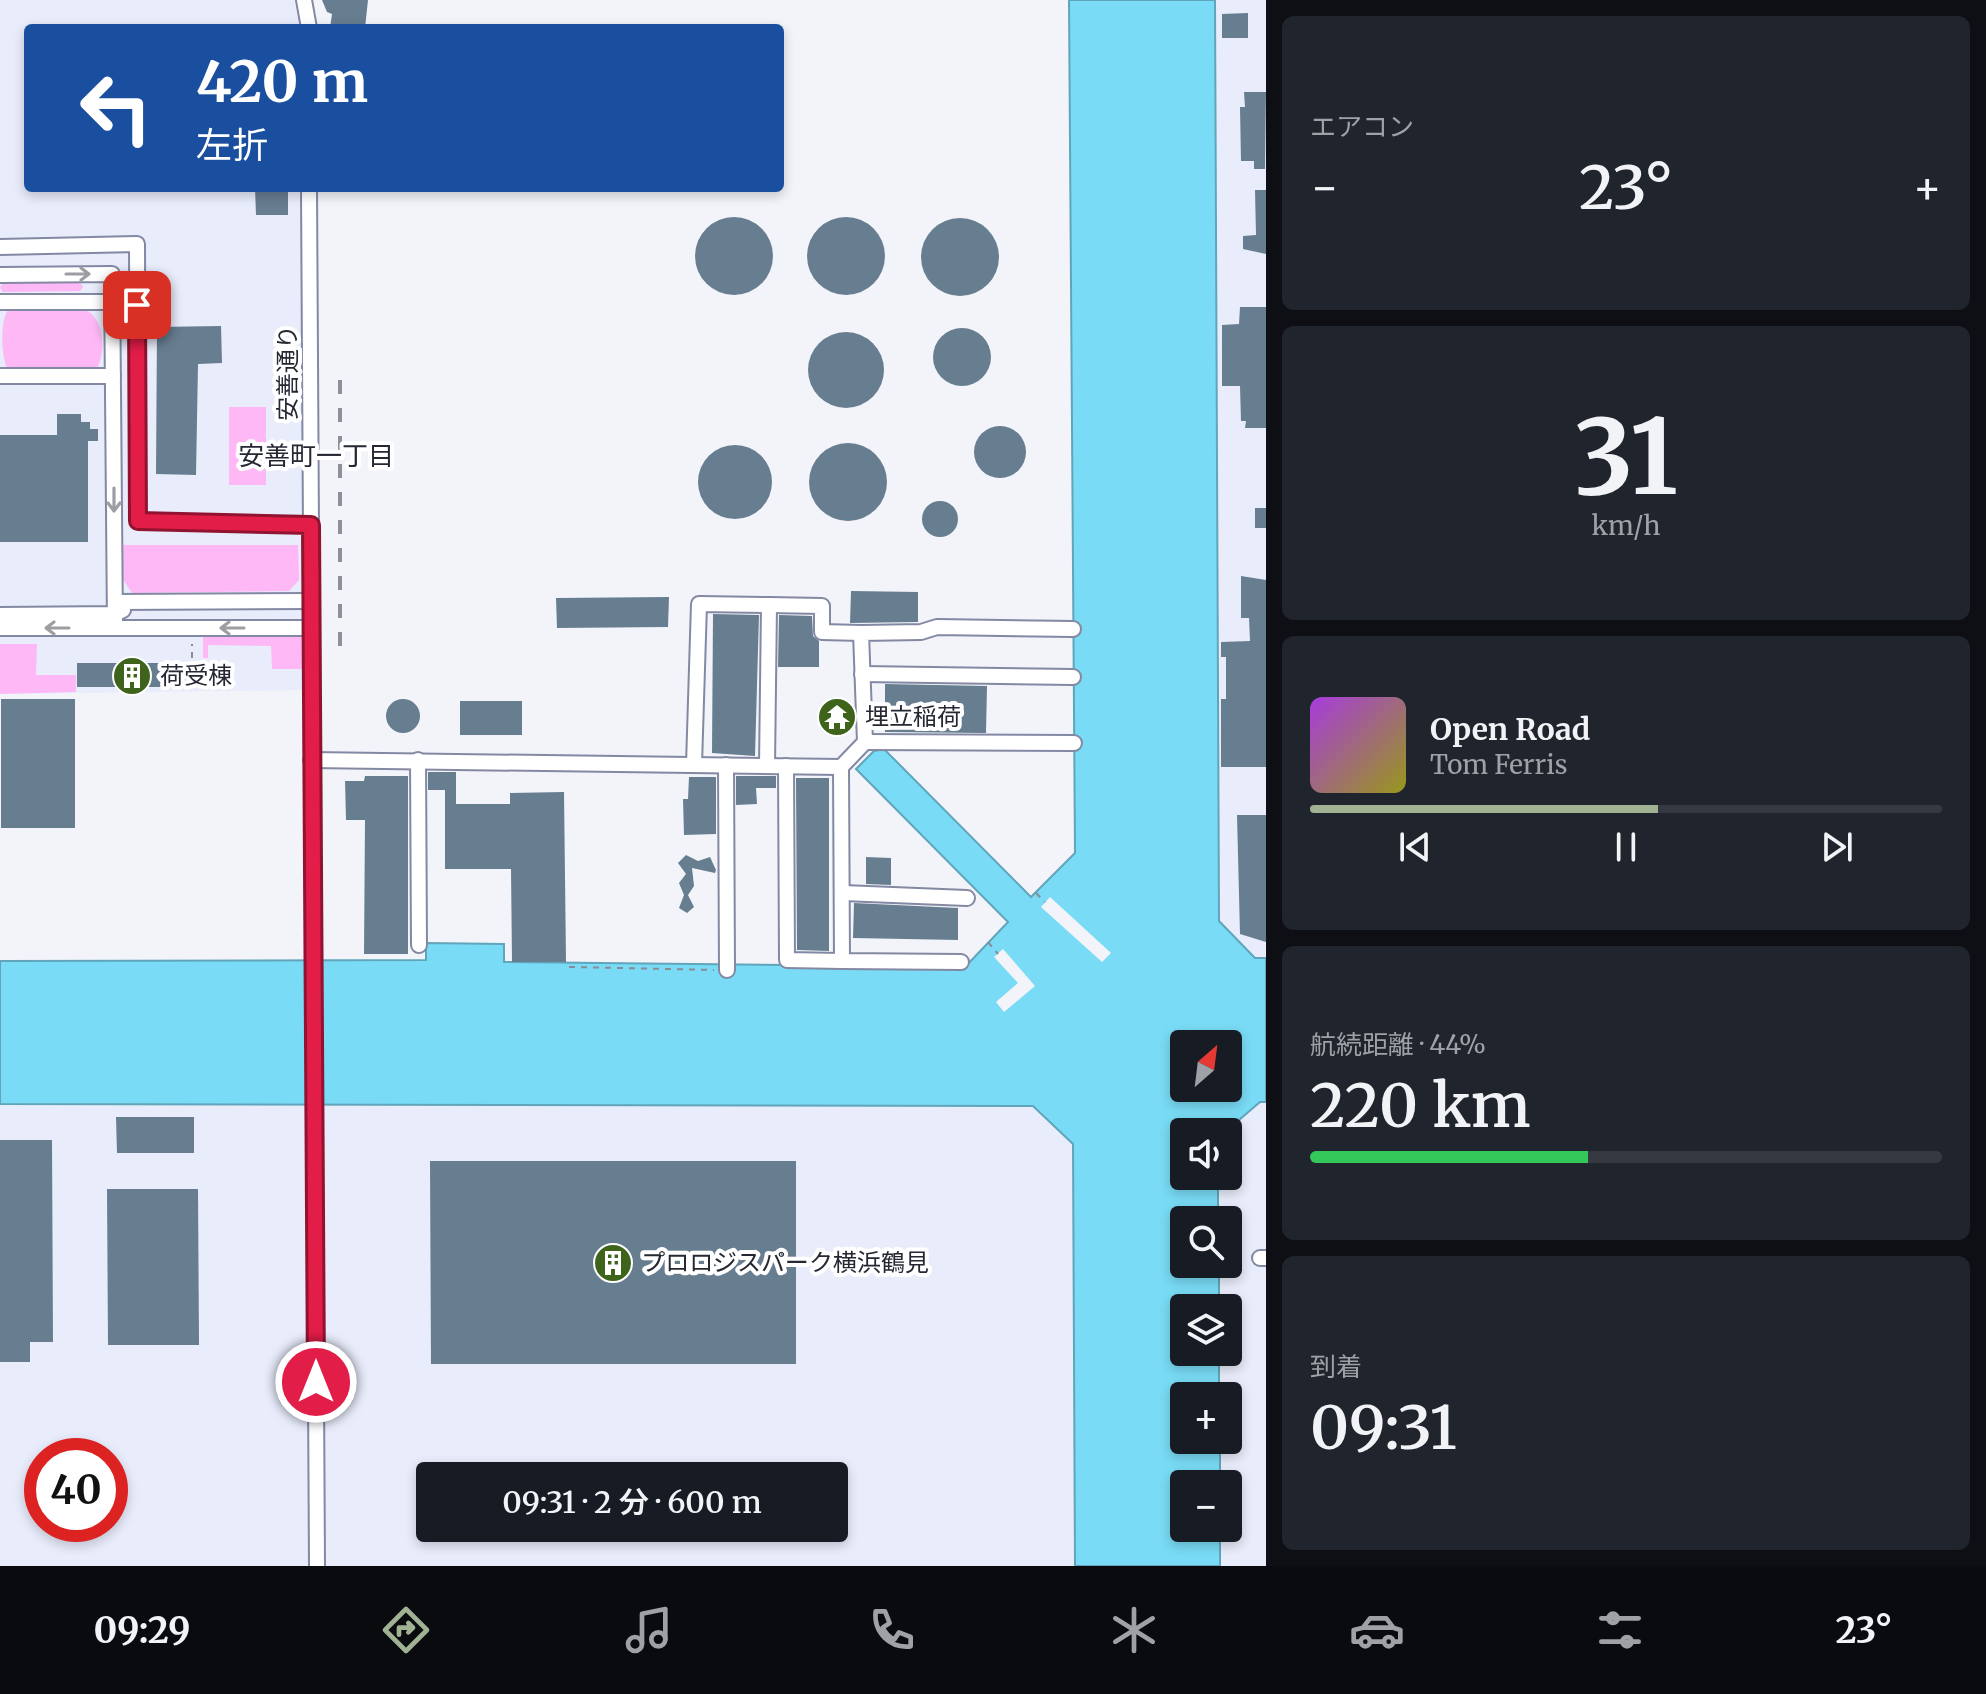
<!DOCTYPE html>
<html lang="ja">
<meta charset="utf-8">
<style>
body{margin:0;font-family:Merriweather,"Noto Sans JP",serif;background:#20242c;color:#f1f3f6;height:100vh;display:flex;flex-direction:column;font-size:30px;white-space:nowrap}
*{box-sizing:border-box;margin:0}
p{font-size:26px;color:#9ea1a6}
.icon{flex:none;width:44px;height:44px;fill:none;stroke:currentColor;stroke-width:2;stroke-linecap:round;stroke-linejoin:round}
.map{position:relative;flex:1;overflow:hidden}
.side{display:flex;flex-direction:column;gap:16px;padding:16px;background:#0d0f14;width:720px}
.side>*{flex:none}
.banner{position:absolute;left:24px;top:24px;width:760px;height:168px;border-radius:8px;box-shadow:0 4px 12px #0003;background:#1a4fa0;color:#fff;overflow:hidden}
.needle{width:52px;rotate:28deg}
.controls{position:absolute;left:1170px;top:1030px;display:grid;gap:16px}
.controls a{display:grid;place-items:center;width:72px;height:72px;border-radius:8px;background:#171b24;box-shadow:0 4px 12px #0003;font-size:40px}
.speed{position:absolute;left:24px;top:1438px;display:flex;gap:16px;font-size:40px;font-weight:700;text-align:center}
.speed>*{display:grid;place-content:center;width:104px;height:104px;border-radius:50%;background:#171b24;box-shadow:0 4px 12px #0003;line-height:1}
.speed .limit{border:12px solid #d22;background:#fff;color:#111}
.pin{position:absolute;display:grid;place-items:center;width:68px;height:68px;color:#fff;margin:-34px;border-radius:16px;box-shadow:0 4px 12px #0006}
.me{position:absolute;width:88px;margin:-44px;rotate:0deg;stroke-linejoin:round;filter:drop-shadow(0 0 6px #0008)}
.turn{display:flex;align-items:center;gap:28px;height:168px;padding:0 40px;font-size:36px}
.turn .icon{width:104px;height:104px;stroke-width:2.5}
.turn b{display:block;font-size:56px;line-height:68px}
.big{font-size:60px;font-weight:600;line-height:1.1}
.side .card{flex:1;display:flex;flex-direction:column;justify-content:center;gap:12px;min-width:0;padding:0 28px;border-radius:12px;background:#20242c}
.side .dial{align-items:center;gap:0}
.dial b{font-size:104px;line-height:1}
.song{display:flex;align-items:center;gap:24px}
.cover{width:96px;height:96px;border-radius:12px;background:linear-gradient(135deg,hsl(280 70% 55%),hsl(60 70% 35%))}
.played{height:8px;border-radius:4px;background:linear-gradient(90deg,#a0b293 55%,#363941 55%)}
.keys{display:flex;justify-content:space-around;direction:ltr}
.heat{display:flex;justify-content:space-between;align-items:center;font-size:44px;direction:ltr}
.charge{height:12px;border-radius:6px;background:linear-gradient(90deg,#34c759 44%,#363941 0)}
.trip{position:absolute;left:416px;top:1462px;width:432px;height:80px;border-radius:8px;background:#171b24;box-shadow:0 4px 12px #0003;font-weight:600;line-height:80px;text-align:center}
.dock{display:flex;height:128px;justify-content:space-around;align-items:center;background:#090b0e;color:#9ea1a6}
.dock .icon{width:56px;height:56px}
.dock .on{color:#a0b293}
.dock b{font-size:36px;color:#f1f3f6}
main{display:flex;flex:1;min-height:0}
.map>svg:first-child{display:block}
</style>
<main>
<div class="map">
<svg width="1266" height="1566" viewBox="0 0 1266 1566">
<rect width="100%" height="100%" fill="#f2f4fa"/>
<!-- built -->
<g fill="#e8ecfb" fill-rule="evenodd">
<path d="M0,0H294L301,28H28V188H302V690L0,694Z"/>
<path d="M1215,0H1266V958H1255L1219,922Z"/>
<path d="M1260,1102H1266V1566H1220V1528H1228V1484H1220V1440H1228V1396H1219V1352H1228V1308H1219V1264H1228V1220H1218V1176H1228V1132H1225Z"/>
<path d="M0,1104L1033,1106L1073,1144L1075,1566H0ZM42,1456H110V1524H42ZM430,1476H834V1528H430Z"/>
</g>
<!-- green -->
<g fill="#fdb8f5">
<path d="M3,283H80L83,287L80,291L3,292L0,288Z"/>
<path d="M9,309L86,310C104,320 106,348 98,367L94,370L9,371C0,360 0,317 9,309Z"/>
<rect x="229" y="407" width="37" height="78"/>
<path d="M119,545H298L299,580L289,591L132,593L120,575Z"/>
<path d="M302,637V669H272L271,646L208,645V658H203V637Z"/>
<path d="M0,644H37L36,675H76V692L0,694Z"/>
</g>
<!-- water -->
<path fill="#79dbf5" stroke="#60a5ba" stroke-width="2" fill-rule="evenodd" d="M1069,0H1215L1219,921L1255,958H1266V1102H1260L1225,1132H1184V1176H1218V1220H1184V1264H1219V1308H1184V1352H1219V1396H1184V1440H1220V1484H1184V1528H1220V1566H1075L1073,1144L1033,1106L0,1104V961L426,960V943L504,944V962L965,967L1008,922L856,769L874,751L884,749L1031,897L1075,853ZM1184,1044H1228V1088H1184Z"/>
<!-- pier -->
<g fill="#f2f4fa">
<path d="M1050,897L1111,953L1102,962L1041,907Z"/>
<path d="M1003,949L1035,986L1004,1012L996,1002L1018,983L994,957Z"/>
</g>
<!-- building -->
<g fill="#677d90">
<path d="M322,0H368L365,28H330L332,14L327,12Z"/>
<path d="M1248,13V38H1222V14Z"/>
<path d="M1244,92H1266L1265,169H1254V161H1241L1240,107H1245Z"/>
<path d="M255,188H288V215H256Z"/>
<path d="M1255,190H1266V254L1243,249V236L1256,235Z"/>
<circle cx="846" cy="256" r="39"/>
<circle cx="734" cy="256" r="39"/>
<circle cx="960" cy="257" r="39"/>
<path d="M1240,307H1266V428H1245L1246,421H1241L1240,386H1222V325L1239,324Z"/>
<path d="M221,326L222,363L198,364L196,475L156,474L157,327Z"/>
<circle cx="962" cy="357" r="29"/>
<circle cx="846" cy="370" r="38"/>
<path d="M57,414H81V422H90V429H98V441H88V542H0V435H57Z"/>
<circle cx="1000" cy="452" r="26"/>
<circle cx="848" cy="482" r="39"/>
<circle cx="735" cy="482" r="37"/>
<circle cx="940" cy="519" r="18"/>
<rect x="1255" y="508" width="11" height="20"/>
<path d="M1241,576L1266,580V767H1221V699H1226V657H1221V642L1250,641L1249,618H1241Z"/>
<path d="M851,591L918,592V622L850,623Z"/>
<path d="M669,597L668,627L557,628L556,598Z"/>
<path d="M713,614L759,615L755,756L712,753Z"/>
<path d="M779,615L812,616L813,636L819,641V667H778Z"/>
<rect x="77" y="663" width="109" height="24"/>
<path d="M885,684L987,686L986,733L885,732Z"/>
<circle cx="403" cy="716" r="17"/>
<rect x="1" y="699" width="74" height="129"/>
<rect x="460" y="701" width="62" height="34"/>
<path d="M428,772H456V804H510V793L564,792L566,962H512L511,869H445V790H428Z"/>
<path d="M365,776H408V954H364L365,820H346L345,781H364Z"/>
<path d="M736,776H776V788H756L757,804L736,805Z"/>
<path d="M689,777H716V834L684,835L683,799H688Z"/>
<path d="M796,778H829V951L797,950Z"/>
<path d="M1237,815H1266V942L1240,934Z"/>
<path d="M686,855L698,861L710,857L716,870L715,873L692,868L694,886L688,895L694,907L687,913L679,908L684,895L679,883L686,874L678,863Z"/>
<path d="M866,857L891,858V885L866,884Z"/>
<path d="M854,903L958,908V940L853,938Z"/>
<path d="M116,1117H194V1153H117Z"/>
<path d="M0,1140H52L53,1342H30V1362H0Z"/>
<path d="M430,1161H796V1364H431Z"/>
<path d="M107,1189H198L199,1345H108Z"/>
</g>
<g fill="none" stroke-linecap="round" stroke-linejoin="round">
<defs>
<g id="minor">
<path d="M304,0L309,28"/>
<path d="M309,188L317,1566"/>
<path d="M0,247L137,244L138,521L311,525"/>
<path d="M0,275L112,274L115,628"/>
<path d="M0,302H113"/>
<path d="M0,376H113"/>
<path d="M115,602L310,601"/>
<path d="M769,605L822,606V632L861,633"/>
<path d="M0,615L115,614L123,610"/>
<path d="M0,628H310"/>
<path d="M862,674L1073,677"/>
<path d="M865,742L1074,743"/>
<path d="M311,760L841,767"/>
<path d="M418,760L419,945"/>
<path d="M694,765L699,604L769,605L767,766"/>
<path d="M726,765L727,970"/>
<path d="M786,766L787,960L842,961"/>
<path d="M843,893L967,898"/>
<path d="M961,962L842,961L841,767L865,742L861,633L921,632L937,627L1073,629"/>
<path d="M1260,1258H1266"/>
</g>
</defs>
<!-- minor casing -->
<use href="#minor" stroke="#8389a3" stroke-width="18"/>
<!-- path -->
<g stroke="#8a8c95" stroke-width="2" stroke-dasharray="6 6" stroke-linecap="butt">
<path d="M186,665L192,664V644"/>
<path d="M1036,893L1045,902"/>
<path d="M988,942L998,954"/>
<path d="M569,967L714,970"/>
</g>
<!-- minor -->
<use href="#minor" stroke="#fff" stroke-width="14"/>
<!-- rail -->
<path stroke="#8e9098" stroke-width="4" stroke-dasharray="14 14" stroke-linecap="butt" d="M340,646V378"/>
</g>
<!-- one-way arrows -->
<defs><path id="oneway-shaft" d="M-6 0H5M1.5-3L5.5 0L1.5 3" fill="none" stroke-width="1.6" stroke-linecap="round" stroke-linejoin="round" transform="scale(2)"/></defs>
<g stroke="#9d9ea3">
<use href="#oneway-shaft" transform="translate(78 274)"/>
<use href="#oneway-shaft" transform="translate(114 500) rotate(90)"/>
<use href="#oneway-shaft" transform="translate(57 628) rotate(180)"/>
<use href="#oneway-shaft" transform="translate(232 628) rotate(180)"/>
</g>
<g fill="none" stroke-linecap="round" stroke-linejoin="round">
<defs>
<path id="route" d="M137,305L138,521L311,525L316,1382"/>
</defs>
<!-- route casing -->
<use href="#route" stroke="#92132f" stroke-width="20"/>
<!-- route -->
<use href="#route" stroke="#e11d48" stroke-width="14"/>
</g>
<!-- icons -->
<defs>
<symbol id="building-disc" viewBox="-11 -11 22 22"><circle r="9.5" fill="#3e631b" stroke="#fff"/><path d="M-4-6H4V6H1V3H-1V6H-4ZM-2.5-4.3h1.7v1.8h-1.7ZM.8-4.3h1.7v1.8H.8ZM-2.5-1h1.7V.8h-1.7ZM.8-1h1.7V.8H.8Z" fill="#fff"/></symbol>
<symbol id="temple-disc" viewBox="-11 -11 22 22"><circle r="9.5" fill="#3e631b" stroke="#fff"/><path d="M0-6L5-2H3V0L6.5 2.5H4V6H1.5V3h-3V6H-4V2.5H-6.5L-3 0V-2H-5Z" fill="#fff"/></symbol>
</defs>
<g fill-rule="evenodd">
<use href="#building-disc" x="110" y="654" width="44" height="44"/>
<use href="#temple-disc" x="815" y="695" width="44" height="44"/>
<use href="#building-disc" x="591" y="1241" width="44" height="44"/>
</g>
<g text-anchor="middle" stroke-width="8" stroke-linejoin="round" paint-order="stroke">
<!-- street labels -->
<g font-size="24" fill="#252732" stroke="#fff">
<text transform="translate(288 373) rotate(-90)" y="8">安善通り</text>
</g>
<!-- poi labels -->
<g font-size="24" fill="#252732" stroke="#fff" text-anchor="start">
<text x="160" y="684">荷受棟</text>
<text x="865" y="725">埋立稲荷</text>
<text x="641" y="1271">プロロジスパーク横浜鶴見</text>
</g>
<!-- neighbourhood labels -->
<g font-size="26" fill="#252732" stroke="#fff">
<text x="316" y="465">安善町一丁目</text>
</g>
</g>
</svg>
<div class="controls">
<a><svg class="needle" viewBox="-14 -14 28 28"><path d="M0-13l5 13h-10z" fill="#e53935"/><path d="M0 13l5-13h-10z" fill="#9ea1a6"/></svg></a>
<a><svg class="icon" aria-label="sound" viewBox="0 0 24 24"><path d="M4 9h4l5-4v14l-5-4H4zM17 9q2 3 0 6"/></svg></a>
<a><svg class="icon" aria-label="search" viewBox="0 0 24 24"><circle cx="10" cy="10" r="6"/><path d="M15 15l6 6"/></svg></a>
<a><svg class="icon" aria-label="layers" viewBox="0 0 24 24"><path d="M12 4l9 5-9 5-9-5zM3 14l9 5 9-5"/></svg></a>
<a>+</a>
<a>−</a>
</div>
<div class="speed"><div class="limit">40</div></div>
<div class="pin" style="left:137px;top:305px;background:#d93025"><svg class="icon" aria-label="arrive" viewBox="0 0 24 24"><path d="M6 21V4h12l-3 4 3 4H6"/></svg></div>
<svg class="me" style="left:316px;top:1382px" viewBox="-20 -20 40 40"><circle r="17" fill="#e11d48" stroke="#fff" stroke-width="3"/><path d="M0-11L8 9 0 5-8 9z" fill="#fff"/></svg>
<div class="trip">09:31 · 2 分 · 600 m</div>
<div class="banner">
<div class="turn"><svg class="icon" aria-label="left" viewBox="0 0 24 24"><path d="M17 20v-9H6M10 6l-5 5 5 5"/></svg><div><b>420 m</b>左折</div></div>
</div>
</div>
<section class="side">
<div class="card"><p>エアコン</p>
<div class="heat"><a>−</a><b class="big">23°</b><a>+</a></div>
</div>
<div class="card dial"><b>31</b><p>km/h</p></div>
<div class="card">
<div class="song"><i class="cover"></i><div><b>Open Road</b><p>Tom Ferris</p></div></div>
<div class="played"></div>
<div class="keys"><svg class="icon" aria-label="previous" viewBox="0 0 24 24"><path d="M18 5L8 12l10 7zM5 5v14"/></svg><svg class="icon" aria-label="pause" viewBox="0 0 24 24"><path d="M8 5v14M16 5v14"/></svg><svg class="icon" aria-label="next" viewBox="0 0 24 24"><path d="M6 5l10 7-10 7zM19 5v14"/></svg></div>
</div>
<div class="card"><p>航続距離 · 44%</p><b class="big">220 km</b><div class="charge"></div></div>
<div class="card"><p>到着</p><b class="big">09:31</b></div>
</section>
</main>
<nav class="dock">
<b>09:29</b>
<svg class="icon on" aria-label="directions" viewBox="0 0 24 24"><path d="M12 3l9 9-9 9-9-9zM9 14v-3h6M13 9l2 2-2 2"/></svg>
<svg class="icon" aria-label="music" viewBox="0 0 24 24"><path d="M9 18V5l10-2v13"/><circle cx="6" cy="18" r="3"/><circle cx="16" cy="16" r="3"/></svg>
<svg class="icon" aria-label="phone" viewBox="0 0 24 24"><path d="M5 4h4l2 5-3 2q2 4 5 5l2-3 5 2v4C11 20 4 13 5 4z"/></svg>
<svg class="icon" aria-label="climate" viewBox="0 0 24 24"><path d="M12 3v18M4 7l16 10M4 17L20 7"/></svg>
<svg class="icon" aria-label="car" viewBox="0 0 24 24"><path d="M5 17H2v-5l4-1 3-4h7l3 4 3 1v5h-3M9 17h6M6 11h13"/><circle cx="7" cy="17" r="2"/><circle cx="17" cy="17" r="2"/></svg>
<svg class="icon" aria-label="filters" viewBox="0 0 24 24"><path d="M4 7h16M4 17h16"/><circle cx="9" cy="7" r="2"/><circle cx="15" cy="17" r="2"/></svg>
<b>23°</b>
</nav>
